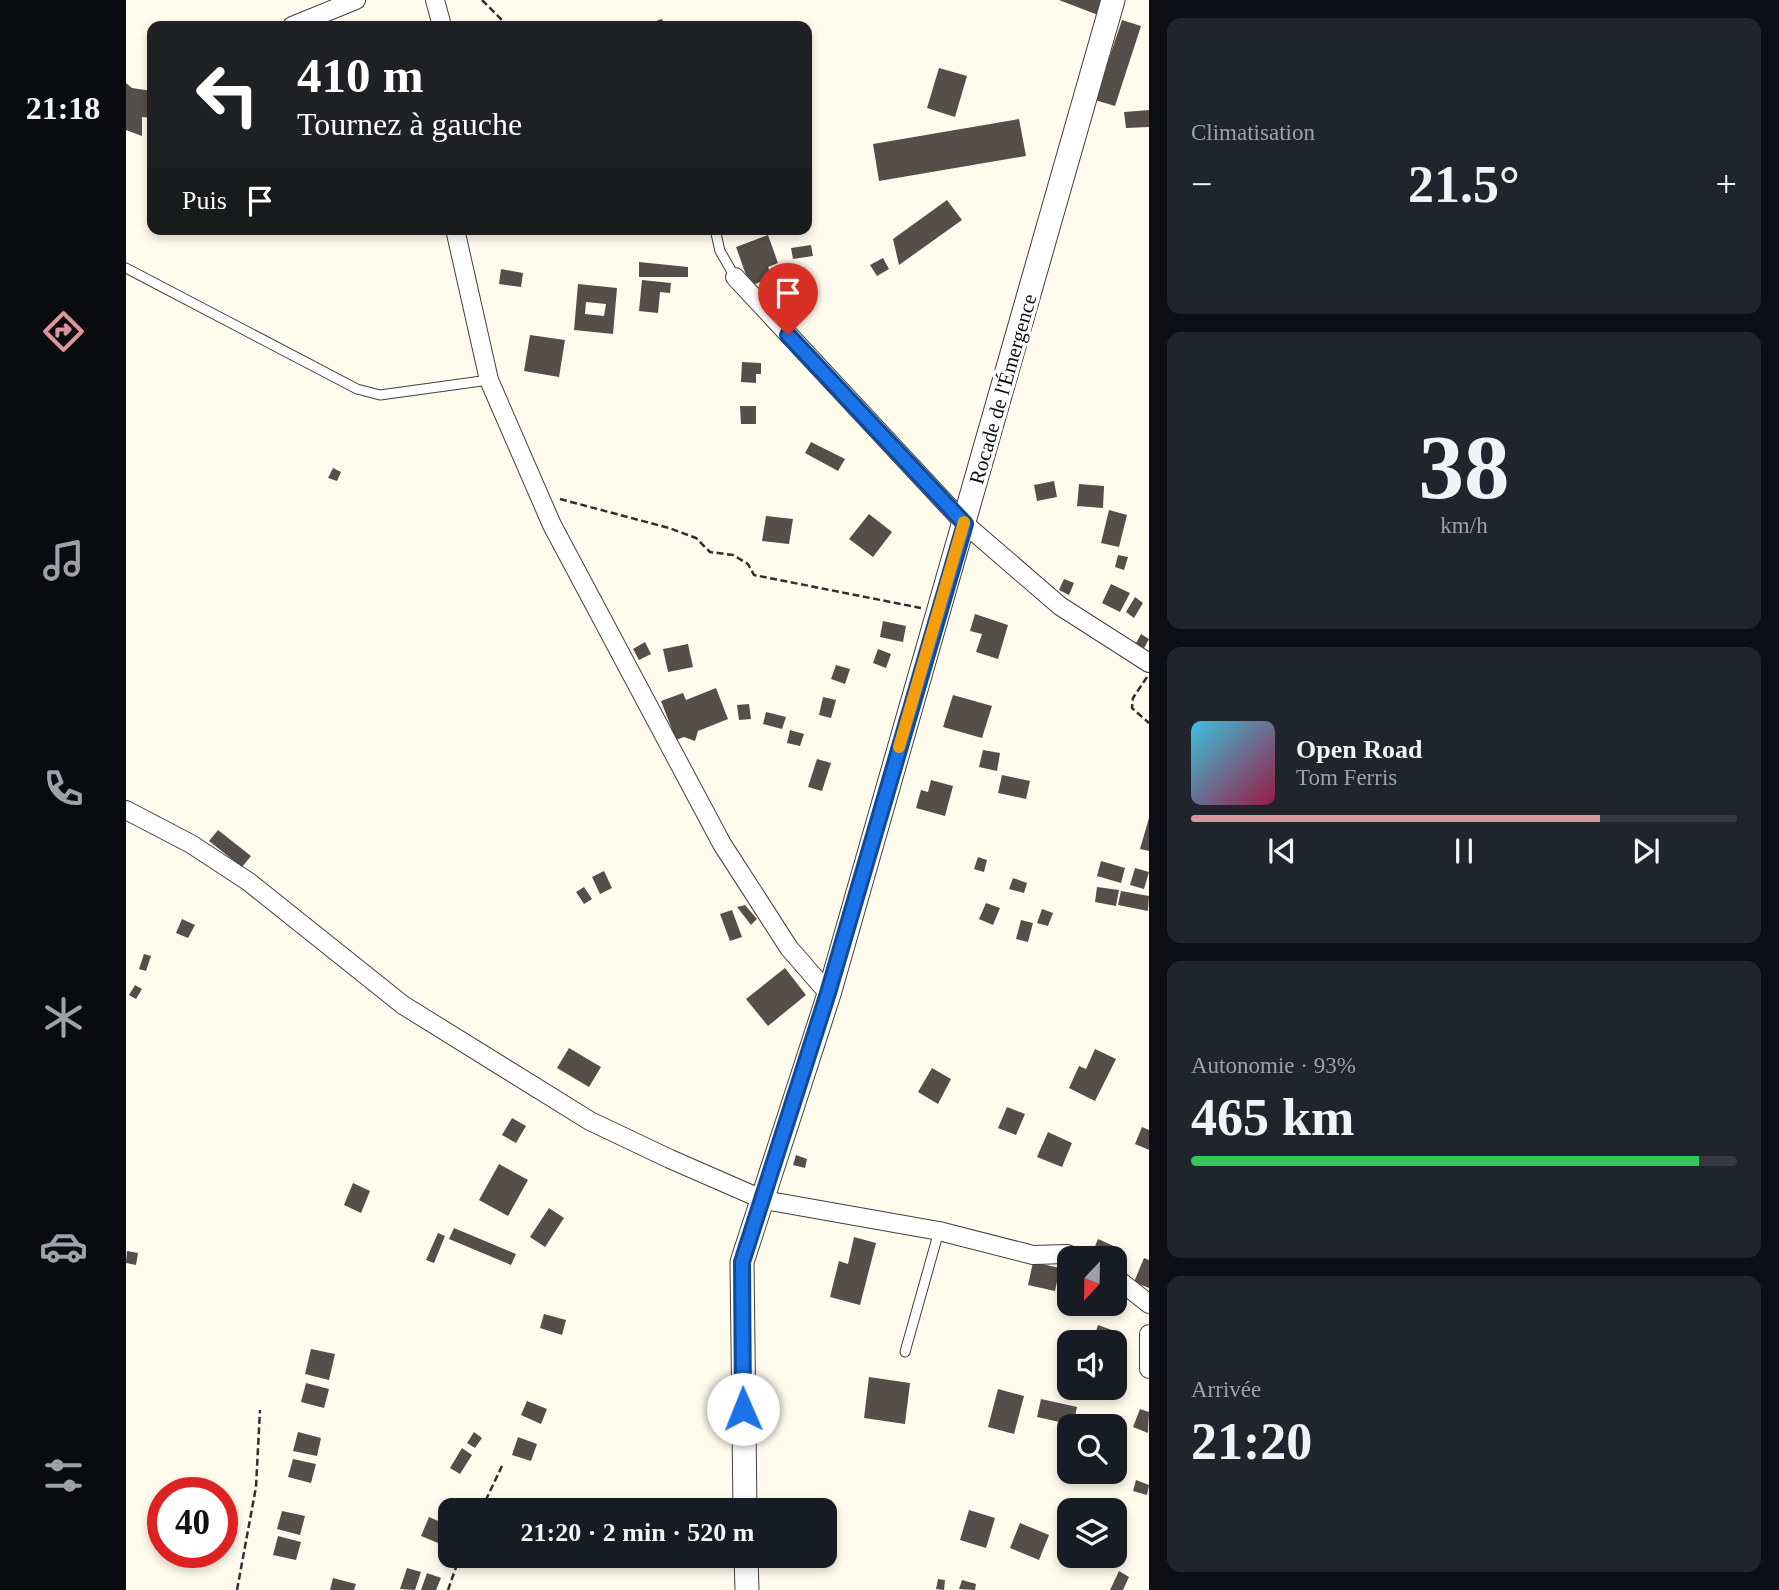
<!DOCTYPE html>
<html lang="fr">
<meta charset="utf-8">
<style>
body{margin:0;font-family:"Times New Roman",serif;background:#20242c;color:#f1f3f6;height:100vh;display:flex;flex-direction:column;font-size:26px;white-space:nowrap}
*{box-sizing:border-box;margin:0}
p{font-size:23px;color:#9ea1a6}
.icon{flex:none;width:38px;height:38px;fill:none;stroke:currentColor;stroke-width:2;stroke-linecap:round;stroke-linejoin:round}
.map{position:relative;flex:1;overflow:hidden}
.details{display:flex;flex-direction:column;gap:18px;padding:18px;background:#0d0f14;width:630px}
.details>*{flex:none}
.banner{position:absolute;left:21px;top:21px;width:665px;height:214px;border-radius:14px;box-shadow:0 4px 10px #0003;background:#202124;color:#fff;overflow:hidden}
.needle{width:46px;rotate:202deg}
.tools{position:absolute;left:931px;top:1246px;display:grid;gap:14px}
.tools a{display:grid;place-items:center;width:70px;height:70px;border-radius:14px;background:#171b24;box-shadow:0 4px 10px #0003;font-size:35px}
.speed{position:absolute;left:21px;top:1477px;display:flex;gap:14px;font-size:35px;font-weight:700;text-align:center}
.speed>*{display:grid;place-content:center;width:91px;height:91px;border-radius:50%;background:#171b24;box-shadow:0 4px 10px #0003;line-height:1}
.speed .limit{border:10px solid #d22;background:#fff;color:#111}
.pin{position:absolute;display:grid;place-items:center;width:60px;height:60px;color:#fff;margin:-72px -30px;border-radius:50% 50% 50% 0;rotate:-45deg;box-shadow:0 0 7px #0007}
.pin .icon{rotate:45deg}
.me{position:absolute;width:77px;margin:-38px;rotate:359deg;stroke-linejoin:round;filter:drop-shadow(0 0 5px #0008)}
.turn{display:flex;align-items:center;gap:24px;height:147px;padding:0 35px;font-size:32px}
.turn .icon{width:91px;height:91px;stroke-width:2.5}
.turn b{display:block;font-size:49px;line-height:60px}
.then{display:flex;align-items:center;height:66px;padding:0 35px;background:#0003;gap:14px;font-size:26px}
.big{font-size:52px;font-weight:700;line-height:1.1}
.details .widget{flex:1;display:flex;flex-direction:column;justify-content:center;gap:10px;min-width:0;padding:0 24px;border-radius:14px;background:#20242c}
.details .dial{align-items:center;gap:0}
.dial b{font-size:91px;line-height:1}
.song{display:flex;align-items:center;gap:21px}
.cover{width:84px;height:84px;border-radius:10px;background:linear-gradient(135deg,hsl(190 70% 55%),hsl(340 70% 35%))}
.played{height:7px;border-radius:4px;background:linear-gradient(90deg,#da969c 75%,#363941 75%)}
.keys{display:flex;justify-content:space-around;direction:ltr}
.heat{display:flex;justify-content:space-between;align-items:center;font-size:38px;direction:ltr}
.charge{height:10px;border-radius:5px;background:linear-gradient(90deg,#34c759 93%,#363941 0)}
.trip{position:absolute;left:312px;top:1498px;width:399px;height:70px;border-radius:14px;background:#171b24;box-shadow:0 4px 10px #0003;font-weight:700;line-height:70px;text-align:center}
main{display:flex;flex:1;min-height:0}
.menu{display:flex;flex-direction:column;width:126px;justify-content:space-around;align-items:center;background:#090b0e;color:#9ea1a6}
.menu .icon{width:49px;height:49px}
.menu .active{color:#da969c}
.menu b{font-size:32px;color:#f1f3f6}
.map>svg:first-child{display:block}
</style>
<main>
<nav class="menu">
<b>21:18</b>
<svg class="icon active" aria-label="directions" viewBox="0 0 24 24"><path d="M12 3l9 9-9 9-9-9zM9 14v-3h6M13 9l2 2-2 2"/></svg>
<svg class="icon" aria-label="music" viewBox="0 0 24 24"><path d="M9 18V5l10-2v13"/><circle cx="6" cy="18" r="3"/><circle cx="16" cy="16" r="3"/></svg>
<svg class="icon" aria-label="phone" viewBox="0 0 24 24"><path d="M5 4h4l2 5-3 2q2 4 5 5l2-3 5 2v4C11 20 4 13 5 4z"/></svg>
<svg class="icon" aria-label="climate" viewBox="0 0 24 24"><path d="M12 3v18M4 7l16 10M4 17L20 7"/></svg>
<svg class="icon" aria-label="car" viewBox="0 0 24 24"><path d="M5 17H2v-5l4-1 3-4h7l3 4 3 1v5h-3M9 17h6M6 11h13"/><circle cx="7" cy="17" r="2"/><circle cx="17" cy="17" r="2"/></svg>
<svg class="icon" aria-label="filters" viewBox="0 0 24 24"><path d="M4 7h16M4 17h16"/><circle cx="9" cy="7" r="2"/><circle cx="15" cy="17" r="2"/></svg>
</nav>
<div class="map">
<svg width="1023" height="1590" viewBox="0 0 1023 1590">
<rect width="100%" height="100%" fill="#fffbed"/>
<!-- building -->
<g fill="#564e49" fill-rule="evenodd">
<path d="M933,0H978L972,15Z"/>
<path d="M536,19L539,26H516Z"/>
<path d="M996,20L1015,26L989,106L969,100Z"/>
<path d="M813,68L841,76L829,117L801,108Z"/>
<path d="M0,83L6,88L26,91V118L16,117V136L0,130Z"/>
<path d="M1023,110V127L1000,128L998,112Z"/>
<path d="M893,119L900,156L753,181L747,144Z"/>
<path d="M821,200L836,220L773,265L767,239Z"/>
<path d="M642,235L652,263L642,267L646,277L627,285L620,275L610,247Z"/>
<path d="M685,245L687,256L667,259L665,248Z"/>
<path d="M757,258L763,269L751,276L744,265Z"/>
<path d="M513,262L562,267V277H513Z"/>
<path d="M375,269L397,273L395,287L373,284Z"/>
<path d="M653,278L660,288L665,285L673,297L651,312L636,289Z"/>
<path d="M516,280L545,283L544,293L534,292L532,313L513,311Z"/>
<path d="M452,284L491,288L487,334L448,330ZM460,302L480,304L478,316L459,314Z"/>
<path d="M404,335L439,340L433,377L398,371Z"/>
<path d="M616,362L635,363V374H630V383L615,382Z"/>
<path d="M614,406H630V424H615Z"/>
<path d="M685,442L719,459L712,471L679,453Z"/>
<path d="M207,468L215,472L211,481L202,478Z"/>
<path d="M928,481L931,497L911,501L908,485Z"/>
<path d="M953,484L978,486L977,508L951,506Z"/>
<path d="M983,510L1001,515L993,547L975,543Z"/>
<path d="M743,514L766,532L747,557L723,539Z"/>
<path d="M640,516L667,519L663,544L636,541Z"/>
<path d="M992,555L1002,557L998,570L989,567Z"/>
<path d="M938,579L948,583L943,595L933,590Z"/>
<path d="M985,584L1004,593L994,612L976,603Z"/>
<path d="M1009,597L1017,603L1008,618L1000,612Z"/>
<path d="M849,614L882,625L872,659L850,652L856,634L844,631Z"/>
<path d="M757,621L780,626L777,642L754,637Z"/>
<path d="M1015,634L1023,639L1017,650L1009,645Z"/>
<path d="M519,642L525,654L513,660L507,649Z"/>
<path d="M562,644L567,667L542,672L537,649Z"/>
<path d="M752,649L765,654L760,668L747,663Z"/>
<path d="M710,665L724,669L719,684L705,679Z"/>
<path d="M590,688L602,719L572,731L569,741L558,737L550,740L535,701L557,693L560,700Z"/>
<path d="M827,695L866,706L856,738L817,727Z"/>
<path d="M697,697L710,700L705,718L693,715Z"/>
<path d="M623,704L625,719L613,720L611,705Z"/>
<path d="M640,712L660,717L656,729L637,724Z"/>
<path d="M664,730L678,734L674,746L661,743Z"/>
<path d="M857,750L874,753L871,771L853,767Z"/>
<path d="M691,759L705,763L696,791L682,787Z"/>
<path d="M876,775L904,781L900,799L872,793Z"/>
<path d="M805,780L827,786L819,816L790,808L795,790L802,792Z"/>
<path d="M1023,818V851L1014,849Z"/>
<path d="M92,830L125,856L116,867L83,841Z"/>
<path d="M852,857L861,860L858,872L848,869Z"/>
<path d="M975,861L999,868L995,883L971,876Z"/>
<path d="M1009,868L1023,872L1018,889L1004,885Z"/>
<path d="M478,871L486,888L474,894L466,877Z"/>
<path d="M887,878L901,883L898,893L883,889Z"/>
<path d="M458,887L466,899L458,904L450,892Z"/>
<path d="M971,887L993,890L990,906L969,902Z"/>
<path d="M995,891L1023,896L1022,911L992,905Z"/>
<path d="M860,903L874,908L867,925L853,919Z"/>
<path d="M619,905L631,919L625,925L611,907Z"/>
<path d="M916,909L927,913L922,926L911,923Z"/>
<path d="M606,910L616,937L604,941L594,914Z"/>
<path d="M56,919L69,925L62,938L50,933Z"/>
<path d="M895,920L907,923L902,942L890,939Z"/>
<path d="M18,954L25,956L20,971L13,969Z"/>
<path d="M659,968L680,995L642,1026L620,999Z"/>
<path d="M9,985L16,989L10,999L3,995Z"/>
<path d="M443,1048L475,1067L463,1087L431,1068Z"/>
<path d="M969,1049L990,1059L969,1101L943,1088L953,1066L960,1069Z"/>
<path d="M806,1068L825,1079L812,1104L792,1092Z"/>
<path d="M881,1107L899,1114L890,1135L872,1128Z"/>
<path d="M386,1118L400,1126L390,1143L376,1135Z"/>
<path d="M1016,1127L1023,1130V1150L1009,1144Z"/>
<path d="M922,1132L946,1143L936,1167L911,1157Z"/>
<path d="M670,1155L681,1159L679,1168L667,1165Z"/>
<path d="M373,1164L402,1180L382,1216L353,1200Z"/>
<path d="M227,1183L244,1191L235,1213L218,1205Z"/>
<path d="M423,1208L438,1218L419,1247L404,1237Z"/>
<path d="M328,1228L390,1254L385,1265L323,1239Z"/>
<path d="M312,1233L319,1236L308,1263L300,1260Z"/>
<path d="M728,1237L750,1243L734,1305L704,1297L713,1261L722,1264Z"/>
<path d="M972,1239L992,1248L988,1258L967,1251Z"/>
<path d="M1,1251L12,1253L10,1265L0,1263Z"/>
<path d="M1018,1258L1023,1260V1288L1008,1282Z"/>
<path d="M907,1262L934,1268L929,1291L902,1285Z"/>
<path d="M418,1314L440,1320L436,1335L414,1328Z"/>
<path d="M972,1325L994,1333L989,1348V1342L967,1340Z"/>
<path d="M185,1349L209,1354L203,1380L179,1374Z"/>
<path d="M743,1377L784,1383L779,1424L738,1418Z"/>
<path d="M180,1383L203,1389L198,1408L175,1402Z"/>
<path d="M872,1389L898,1396L888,1434L862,1427Z"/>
<path d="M915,1399L951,1407L947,1425L911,1417Z"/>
<path d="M401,1401L421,1409L415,1424L395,1415Z"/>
<path d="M1014,1409L1023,1412L1022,1433L1007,1427Z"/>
<path d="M172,1432L195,1438L191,1456L167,1451Z"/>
<path d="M348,1432L356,1438L349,1448L341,1443Z"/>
<path d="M392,1437L411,1444L405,1461L386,1455Z"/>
<path d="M336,1448L346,1455L334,1474L324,1468Z"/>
<path d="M167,1459L190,1464L185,1483L162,1477Z"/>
<path d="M1010,1480L1023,1485L1021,1495L1007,1491Z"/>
<path d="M843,1510L869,1518L860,1548L834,1540Z"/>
<path d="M156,1511L179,1516L174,1535L151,1529Z"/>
<path d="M303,1517L324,1526L317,1545L295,1536Z"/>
<path d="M894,1523L923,1535L913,1560L884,1548Z"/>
<path d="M152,1536L175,1542L170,1560L147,1555Z"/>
<path d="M281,1568L295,1572L289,1590L274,1589Z"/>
<path d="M993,1571L1003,1577L997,1590H984Z"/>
<path d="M301,1573L315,1578L310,1590H295Z"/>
<path d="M207,1578L230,1584L228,1590H204Z"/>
<path d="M812,1579L819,1580L818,1590L810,1589Z"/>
<path d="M836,1580L850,1584L849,1590L833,1589Z"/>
</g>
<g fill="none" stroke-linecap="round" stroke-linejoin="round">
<defs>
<g id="service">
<path d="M589,229L594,251L609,277"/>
<path d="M0,268L231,389L254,395L363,380"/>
<path d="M779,1352L813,1231"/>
</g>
<g id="minor">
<path d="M309,0L316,26"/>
<path d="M166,26L230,0"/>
<path d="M329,229L363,380L426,525L596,844L663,948L703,994"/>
<path d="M609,277L839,524L934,606L1023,663"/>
<path d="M0,810L65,844L123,882L277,1005L464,1121L544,1159L638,1200L813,1231L907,1255L941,1254L950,1258"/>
<path d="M989,1277L1023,1304"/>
<path d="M1023,1334V1369"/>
</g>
<g id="tertiary">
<path d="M619,1510L616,1262L703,994L987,0"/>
<path d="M620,1556L621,1590"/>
</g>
</defs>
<!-- service casing -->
<use href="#service" stroke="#404040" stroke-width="11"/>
<!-- minor casing -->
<use href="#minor" stroke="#404040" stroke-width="20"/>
<!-- tertiary casing -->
<use href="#tertiary" stroke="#404040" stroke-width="25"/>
<!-- path -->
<g stroke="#2f2f2f" stroke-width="2.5" stroke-dasharray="7 3.5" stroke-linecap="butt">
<path d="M356,0L382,26"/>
<path d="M434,499L543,528L570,538L584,552L607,555L622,564L628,575L795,608"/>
<path d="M1021,677L1007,698L1006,708L1023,723"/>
<path d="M355,1510L376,1466"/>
<path d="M111,1590L130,1487L134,1410"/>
<path d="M322,1590L334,1556"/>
</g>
<!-- service -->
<use href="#service" stroke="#fff" stroke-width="9"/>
<!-- minor -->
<use href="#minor" stroke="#fff" stroke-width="18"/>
<!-- tertiary -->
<use href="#tertiary" stroke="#fff" stroke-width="23"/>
</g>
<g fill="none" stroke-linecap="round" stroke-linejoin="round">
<defs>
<path id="route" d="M617,1409L616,1262L702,993L839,524L662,335"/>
</defs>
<!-- route casing -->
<use href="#route" stroke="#114b97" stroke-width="18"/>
<!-- route -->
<use href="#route" stroke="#1a73e8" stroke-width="12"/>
<!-- slow -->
<path stroke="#f59e0b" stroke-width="12" d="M773,747L838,522"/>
</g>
<g text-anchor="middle" stroke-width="7" stroke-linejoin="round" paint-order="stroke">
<!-- street labels -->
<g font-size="21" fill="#0d0d0d" stroke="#fff">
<text transform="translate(877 389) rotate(-74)" y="7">Rocade de l'Émergence</text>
</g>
</g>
</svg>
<div class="tools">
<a><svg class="needle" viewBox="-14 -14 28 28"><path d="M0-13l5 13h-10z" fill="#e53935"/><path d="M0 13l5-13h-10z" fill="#9ea1a6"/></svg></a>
<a><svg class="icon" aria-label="sound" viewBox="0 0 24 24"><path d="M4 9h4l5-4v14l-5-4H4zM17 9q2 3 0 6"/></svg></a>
<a><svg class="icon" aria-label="search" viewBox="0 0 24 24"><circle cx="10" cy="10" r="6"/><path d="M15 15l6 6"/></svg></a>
<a><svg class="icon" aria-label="layers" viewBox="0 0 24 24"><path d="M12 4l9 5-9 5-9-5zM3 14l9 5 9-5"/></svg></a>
</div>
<div class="speed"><div class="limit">40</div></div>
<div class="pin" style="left:662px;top:335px;background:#d93025"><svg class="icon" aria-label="arrive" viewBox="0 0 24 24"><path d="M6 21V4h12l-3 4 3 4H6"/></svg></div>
<svg class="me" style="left:617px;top:1409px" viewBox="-20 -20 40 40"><circle r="19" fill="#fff"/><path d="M0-13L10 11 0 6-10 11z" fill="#1a73e8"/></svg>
<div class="trip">21:20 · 2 min · 520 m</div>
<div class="banner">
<div class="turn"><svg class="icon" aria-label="left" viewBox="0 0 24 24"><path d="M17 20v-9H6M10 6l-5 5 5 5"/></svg><div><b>410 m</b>Tournez à gauche</div></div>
<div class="then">Puis<svg class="icon" aria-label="arrive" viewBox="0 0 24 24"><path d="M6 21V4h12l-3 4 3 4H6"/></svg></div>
</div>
</div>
<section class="details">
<div class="widget"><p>Climatisation</p>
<div class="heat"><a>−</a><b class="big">21.5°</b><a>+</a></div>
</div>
<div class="widget dial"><b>38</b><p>km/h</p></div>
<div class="widget">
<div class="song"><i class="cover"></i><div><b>Open Road</b><p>Tom Ferris</p></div></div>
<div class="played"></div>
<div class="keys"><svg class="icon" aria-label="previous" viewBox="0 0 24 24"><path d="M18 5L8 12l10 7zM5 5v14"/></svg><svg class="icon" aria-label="pause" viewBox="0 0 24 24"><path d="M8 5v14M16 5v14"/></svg><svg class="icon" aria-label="next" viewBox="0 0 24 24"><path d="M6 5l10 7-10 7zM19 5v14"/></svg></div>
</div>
<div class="widget"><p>Autonomie · 93%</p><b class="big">465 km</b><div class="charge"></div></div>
<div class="widget"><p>Arrivée</p><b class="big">21:20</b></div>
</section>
</main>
